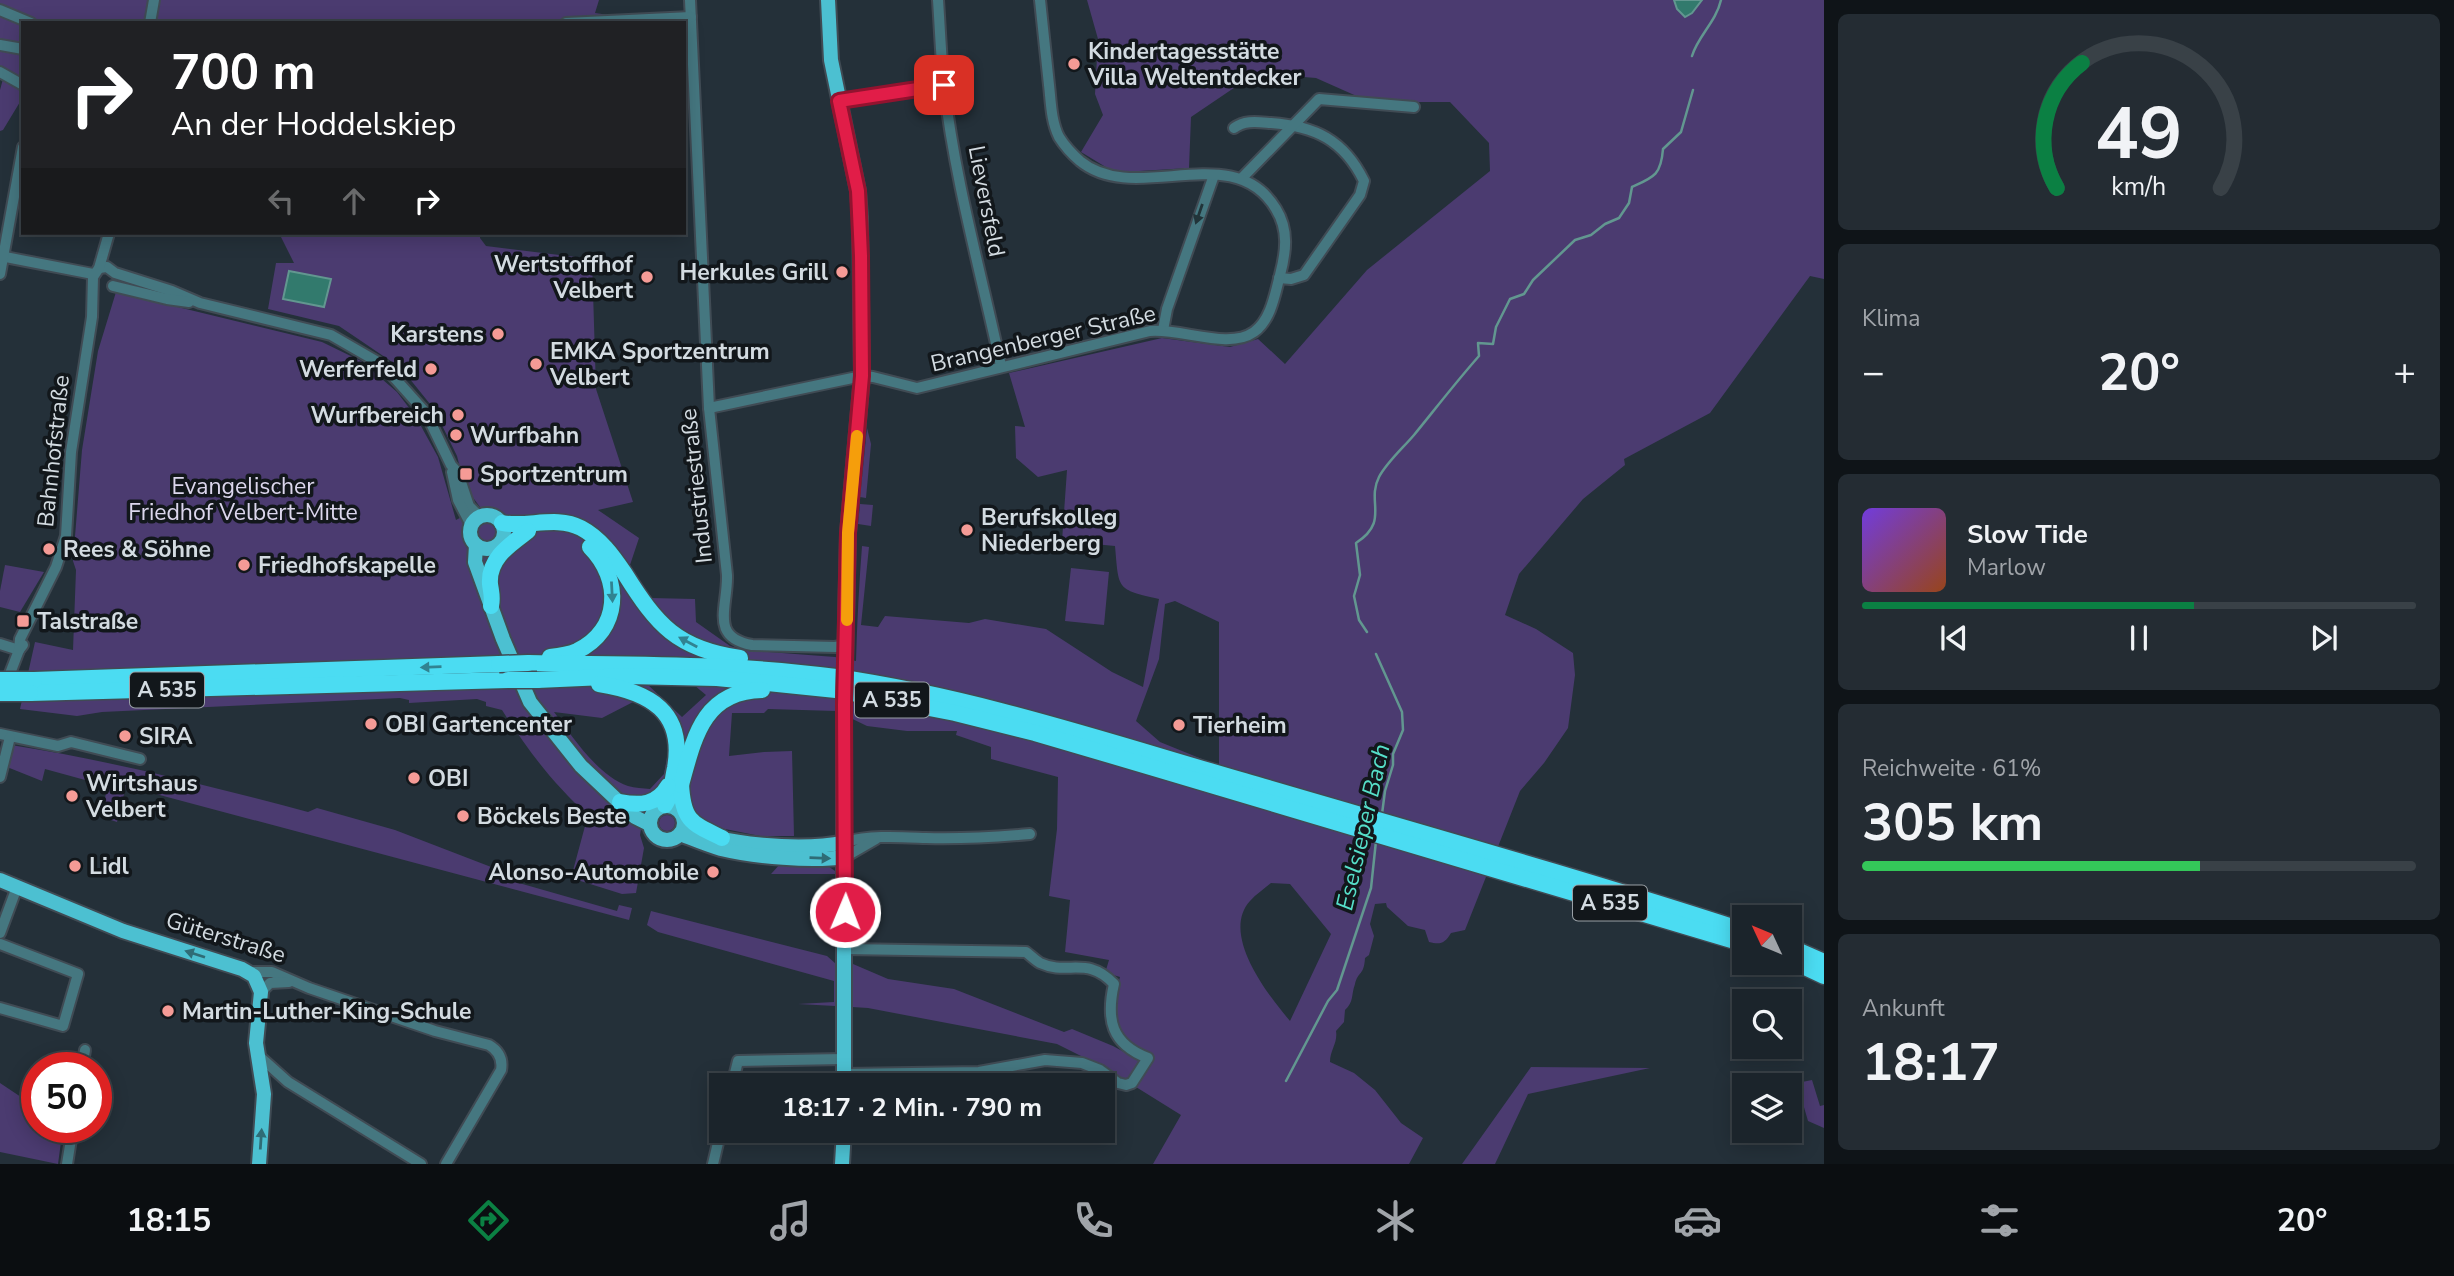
<!DOCTYPE html>
<html lang="de">
<meta charset="utf-8">
<style>
body{margin:0;font-family:"Nunito Sans",sans-serif;background:#242c33;color:#f1f3f6;height:100vh;display:flex;flex-direction:column;font-size:26px;white-space:nowrap}
*{box-sizing:border-box;margin:0}
p{font-size:23px;color:#a0a4a9}
.icon{flex:none;width:38px;height:38px;fill:none;stroke:currentColor;stroke-width:2;stroke-linecap:round;stroke-linejoin:round}
.map{position:relative;flex:1;overflow:hidden}
.side{display:flex;flex-direction:column;gap:14px;padding:14px;background:#0f1418;width:630px}
.side>*{flex:none}
.banner{position:absolute;left:21px;top:21px;width:665px;height:214px;border-radius:0px;box-shadow:0 4px 18px #0003,0 0 0 2px #394147;background:#202124;color:#fff;overflow:hidden}
.needle{width:46px;rotate:314deg}
.tools{position:absolute;left:1732px;top:905px;display:grid;gap:14px}
.tools a{display:grid;place-items:center;width:70px;height:70px;border-radius:0px;background:#1b242b;box-shadow:0 4px 18px #0003,0 0 0 2px #394147;font-size:35px}
.speed{position:absolute;left:21px;top:1052px;display:flex;gap:14px;font-size:35px;font-weight:700;text-align:center}
.speed>*{display:grid;place-content:center;width:91px;height:91px;border-radius:50%;background:#1b242b;box-shadow:0 4px 18px #0003,0 0 0 2px #394147;line-height:1}
.speed .limit{border:10px solid #d22;background:#fff;color:#111}
.pin{position:absolute;display:grid;place-items:center;width:60px;height:60px;color:#fff;margin:-30px;border-radius:14px;box-shadow:0 4px 10px #0006}
.me{position:absolute;width:77px;margin:-38px;rotate:1deg;stroke-linejoin:round;filter:drop-shadow(0 0 5px #0008)}
.turn{display:flex;align-items:center;gap:24px;height:147px;padding:0 35px;font-size:32px}
.turn .icon{width:91px;height:91px;stroke-width:2.5}
.turn b{display:block;font-size:49px;line-height:60px}
.lanes{display:flex;align-items:center;height:66px;padding:0 35px;background:#0003;justify-content:center;gap:35px;direction:ltr}
.lanes .off{opacity:.35}
.big{font-size:52px;font-weight:700;line-height:1.1}
.side .card{flex:1;display:flex;flex-direction:column;justify-content:center;gap:10px;min-width:0;padding:0 24px;border-radius:10px;background:#242c33}
.side .dial{align-items:center;gap:0}
.dial svg{height:182px;overflow:visible;fill:none;stroke:#394147;stroke-width:7;stroke-linecap:round;text-anchor:middle}
.dial text{fill:#f1f3f6;stroke:none}
.song{display:flex;align-items:center;gap:21px}
.cover{width:84px;height:84px;border-radius:10px;background:linear-gradient(135deg,hsl(260 70% 55%),hsl(20 70% 35%))}
.played{height:7px;border-radius:4px;background:linear-gradient(90deg,#0b8043 60%,#394147 60%)}
.keys{display:flex;justify-content:space-around;direction:ltr}
.heat{display:flex;justify-content:space-between;align-items:center;font-size:38px;direction:ltr}
.charge{height:10px;border-radius:5px;background:linear-gradient(90deg,#34c759 61%,#394147 0)}
.trip{position:absolute;left:709px;top:1073px;width:406px;height:70px;border-radius:0px;background:#1b242b;box-shadow:0 4px 18px #0003,0 0 0 2px #394147;font-weight:700;line-height:70px;text-align:center}
.menu{display:flex;height:112px;justify-content:space-around;align-items:center;background:#0b0e11;color:#a0a4a9}
.menu .icon{width:49px;height:49px}
.menu .current{color:#0b8043}
.menu b{font-size:32px;color:#f1f3f6}
main{display:flex;flex:1;min-height:0}
.map>svg:first-child{display:block}
</style>
<main>
<div class="map">
<svg width="1824" height="1164" viewBox="0 0 1824 1164">
<rect width="100%" height="100%" fill="#243039"/>
<!-- green -->
<g fill="#4b3b70" fill-rule="evenodd">
<path d="M0,0H599L595,13L663,23H23V97L3,130L0,131V90L3,79L0,77Z"/>
<path d="M1087,0H1824V279L1810,276L1710,413L1624,459L1625,465L1583,499L1519,574L1505,615L1536,629L1573,653L1575,675L1568,728L1544,763L1520,791L1465,930L1451,933C1445,943 1441,945 1429,942L1425,930L1408,926L1387,907L1386,903L1375,904L1370,924L1374,936L1369,955L1365,958C1364,976 1358,971 1355,984C1351,995 1354,1002 1345,1010L1344,1022L1336,1031C1338,1043 1330,1050 1330,1062L1354,1073L1375,1090L1401,1123L1423,1138L1409,1164H1153L1181,1115L1136,1087L1122,1082L1099,1065L1057,1044L868,1008L852,1007L853,964L888,979L954,989L1064,1032L1072,1029L1113,1046L1150,1066L1153,1056L1143,1054L1117,1032L1113,1003L1120,977L1110,974L1106,970L1109,960L1065,952L1070,900L1049,896L1057,829L1058,777L991,759V747L956,735L957,731H907L867,726L836,711L768,709L764,713H732L729,756L764,752L792,751L794,836H760L705,825L687,802L646,799L640,835L644,848L636,893L622,894L571,878L588,815C553,784 527,749 502,710L486,706V702L477,699L409,703V700L400,698L102,712L77,716L20,709L35,642L73,650L76,570L73,561L82,450L98,351L116,292L322,342L361,361L397,392L416,417L438,457L456,520L480,507L465,487L457,456L434,409L401,368L339,326L268,309L276,263H294L279,233H480V238L486,246L592,259L596,389L633,502L598,510L639,538L630,565L650,598L695,599L696,622L730,646L743,650L835,657L856,661C857,623 859,585 862,546L869,547L861,625L878,627L885,616L969,623L985,619L1046,629L1112,672L1143,687L1159,599C1116,589 1119,590 1115,546L1062,541L1067,470L1038,477L1016,458L1015,426L1025,427L1009,373L1162,338L1230,347L1258,339L1285,364L1367,270L1490,171L1489,143L1450,102H1370L1316,78L1256,73L1191,117L1189,168L1123,172L1109,169L1081,152L1103,115L1095,94L1098,39ZM1175,601L1219,622V766L1160,742L1136,721L1159,659L1165,604ZM647,684L694,685L706,695L682,717ZM635,701L659,718L671,736L664,774L650,789C643,788 635,788 628,786C598,776 572,736 554,712L602,718ZM1271,883L1290,884L1331,934L1290,1021C1268,995 1220,934 1250,901C1256,894 1264,889 1271,883Z"/>
<path d="M867,428L871,444L866,498L860,497Z"/>
<path d="M860,504L873,505L871,526L858,524Z"/>
<path d="M5,565L44,572L20,612L0,607V591Z"/>
<path d="M1071,568L1109,572L1104,625L1065,621Z"/>
<path d="M11,745C112,761 210,786 308,812L317,808L395,830L520,878L519,883L617,911L619,905L632,908L629,920L126,786L117,822L102,817L107,786L45,769L42,781L7,767Z"/>
<circle cx="667" cy="823" r="8"/>
<path d="M781,863L825,864L835,871V874H771Z"/>
<path d="M651,911L827,956L836,964L835,1006L798,1004L834,1002V981L658,932L647,925Z"/>
<path d="M1531,1067L1650,1068L1528,1094L1495,1164H1462Z"/>
<path d="M1812,1080L1820,1106L1824,1105V1128L1808,1121L1797,1083Z"/>
<path d="M0,1083L21,1097L37,1099V1127H63L58,1164L0,1152Z"/>
</g>
<!-- water -->
<g fill="#327a6d" stroke="#629790" stroke-width="2">
<path d="M1674,0H1702L1692,13L1685,17L1677,9Z"/>
<path d="M289,271L331,279L324,307L283,299Z"/>
</g>
<g fill="none" stroke-linecap="round" stroke-linejoin="round">
<!-- stream -->
<g stroke="#629790" stroke-width="2.5">
<path d="M1692,56C1698,36 1716,22 1721,0"/>
<path d="M1367,632L1359,620L1354,596L1360,575L1356,543C1390,521 1366,502 1379,477C1387,462 1403,448 1414,435C1436,408 1456,382 1479,356L1478,343L1493,344L1496,327L1510,299L1524,294L1533,280L1575,240L1591,235L1605,224L1619,218L1629,203L1632,187C1654,177 1661,175 1663,149L1681,132L1693,90"/>
<path d="M1376,654L1402,712L1403,730L1393,754V765L1385,791L1382,814"/>
<path d="M1286,1081L1328,1001L1337,990L1371,888L1376,841"/>
</g>
<defs>
<g id="minor">
<path d="M690,0L709,408L727,575C728,607 709,637 752,645L835,647L846,645"/>
<path d="M938,0C940,29 941,58 944,86C955,181 981,273 1001,366"/>
<path d="M0,10L31,23"/>
<path d="M150,23L154,0"/>
<path d="M566,23L691,17"/>
<path d="M0,45L23,49"/>
<path d="M0,72L23,85"/>
<path d="M839,101L944,85"/>
<path d="M1234,128C1245,120 1257,122 1271,123C1315,126 1344,140 1364,181L1360,195L1304,275L1291,279L1279,278"/>
<path d="M1241,179L1319,99L1414,107"/>
<path d="M0,256L93,274"/>
<path d="M99,268L107,267L115,273L172,291L200,303L331,335L383,365L426,413L451,465L458,473L469,506L479,516"/>
<path d="M0,274L23,147"/>
<path d="M113,286L167,299L189,302"/>
<path d="M1163,330L1167,309L1214,175"/>
<path d="M709,408L862,376L873,377L917,388L1150,331C1181,328 1229,350 1254,332C1271,320 1275,294 1280,275C1286,252 1289,230 1276,209C1233,137 1136,207 1080,161C1072,154 1064,145 1059,137C1051,121 1051,102 1049,85C1046,56 1043,28 1040,0"/>
<path d="M452,472L458,500L471,525"/>
<path d="M0,644L19,650"/>
<path d="M19,650L20,639L56,567L66,536L71,452L92,317L93,277L99,268L109,233"/>
<path d="M6,684L19,650L23,645"/>
<path d="M0,734L58,746L71,742L140,759"/>
<path d="M0,777L10,737"/>
<path d="M845,842C872,835 899,837 926,838C961,839 996,837 1030,834"/>
<path d="M845,857L876,839"/>
<path d="M0,933L17,887"/>
<path d="M0,944L78,974L63,1026L0,1008"/>
<path d="M248,972H272L309,988L435,1031L489,1045C499,1051 503,1059 501,1070L446,1164"/>
<path d="M261,992L270,983L289,982"/>
<path d="M259,1056L288,1082L421,1164"/>
<path d="M82,1068L85,1050"/>
<path d="M844,1074L979,1072L1045,1060L1082,1063L1100,1070L1118,1083L1126,1085L1132,1083L1148,1058C1111,1044 1106,1019 1114,984C1087,955 1068,976 1040,963C1035,960 1030,955 1026,952L845,949"/>
<path d="M732,1085L738,1061L843,1059"/>
<path d="M67,1164L73,1127"/>
<path d="M713,1164L721,1130"/>
</g>
<g id="major">
<path d="M828,0L831,60L858,191L860,217L862,376L848,533L845,667"/>
<circle cx="487" cy="532" r="17"/>
<path d="M476,545L475,562L503,639L530,702L581,766L635,817L649,824"/>
<circle cx="667" cy="823" r="17"/>
<path d="M684,825C719,846 805,851 845,842"/>
<path d="M680,834C693,839 707,845 721,849C754,857 812,862 845,857"/>
<path d="M0,880L123,931L242,969L254,976L261,992L256,1043L264,1094L259,1164"/>
<path d="M844,1085V705"/>
<path d="M842,1164L844,1130"/>
</g>
<g id="highway">
<path d="M502,523C528,528 556,515 581,528C600,538 613,556 625,574C657,625 677,649 740,658"/>
<path d="M491,606C493,597 491,592 490,584C488,558 511,544 528,531"/>
<path d="M550,657C559,656 568,655 577,651C621,630 622,579 590,547"/>
<path d="M528,663C631,665 733,663 836,677C975,697 1109,742 1244,781C1411,830 1579,877 1745,931"/>
<path d="M34,680L499,664"/>
<path d="M537,680L627,676L717,678L836,690L955,713L1035,733L1154,768L1745,944"/>
<path d="M599,684C650,692 685,712 675,768C672,781 672,794 665,805"/>
<path d="M30,693L508,680"/>
<path d="M681,784C683,821 691,823 722,838"/>
<path d="M681,785C694,738 703,691 762,690"/>
<path d="M620,802C640,806 657,805 668,786"/>
<path d="M1790,947L1824,962"/>
<path d="M1790,960L1824,976"/>
</g>
</defs>
<!-- minor casing -->
<use href="#minor" stroke="#404b54" stroke-width="14"/>
<!-- major casing -->
<use href="#major" stroke="#404b54" stroke-width="18"/>
<!-- highway casing -->
<use href="#highway" stroke="#404b54" stroke-width="19"/>
<!-- minor -->
<use href="#minor" stroke="#457780" stroke-width="10"/>
<!-- major -->
<use href="#major" stroke="#4cc0d1" stroke-width="14"/>
<!-- highway -->
<use href="#highway" stroke="#4bdcf2" stroke-width="16"/>
<defs>
<path id="major-bridge" d="M844,705L845,667"/>
<g id="highway-bridge">
<path d="M499,664L528,663"/>
<path d="M0,680H34"/>
<path d="M508,680H537"/>
<path d="M0,693H30"/>
</g>
</defs>
<!-- major-bridge casing -->
<use href="#major-bridge" stroke="#404b54" stroke-width="18" stroke-linecap="butt"/>
<!-- highway-bridge casing -->
<use href="#highway-bridge" stroke="#404b54" stroke-width="19" stroke-linecap="butt"/>
<!-- major-bridge -->
<use href="#major-bridge" stroke="#4cc0d1" stroke-width="14"/>
<!-- highway-bridge -->
<use href="#highway-bridge" stroke="#4bdcf2" stroke-width="16"/>
</g>
<!-- one-way arrows -->
<defs><path id="oneway-solid" d="M-6-.8H1V-3.2L6.5 0L1 3.2V.8H-6Z" transform="scale(1.75)"/></defs>
<use fill="#213439" href="#oneway-solid" transform="translate(1199 214) rotate(109)"/>
<g fill="#318391">
<use href="#oneway-solid" transform="translate(612 592) rotate(87)"/>
<use href="#oneway-solid" transform="translate(688 642) rotate(-152)"/>
<use href="#oneway-solid" transform="translate(431 667) rotate(178)"/>
</g>
<g fill="#2f6c76">
<use href="#oneway-solid" transform="translate(820 858) rotate(2)"/>
<use href="#oneway-solid" transform="translate(195 954) rotate(-162)"/>
<use href="#oneway-solid" transform="translate(261 1139) rotate(-86)"/>
</g>
<g fill="none" stroke-linecap="round" stroke-linejoin="round">
<defs>
<path id="route" d="M845,912L844,705L848,533L862,376L861,256L858,191L839,101L944,85"/>
</defs>
<!-- route casing -->
<use href="#route" stroke="#92132f" stroke-width="18"/>
<!-- route -->
<use href="#route" stroke="#e11d48" stroke-width="12"/>
<!-- slow -->
<path stroke="#f59e0b" stroke-width="12" d="M847,620L848,533L857,436"/>
</g>
<!-- markers -->
<g fill="#f59b96" stroke="#12171b" stroke-width="2.5">
<circle cx="1074" cy="64" r="7"/>
<circle cx="842" cy="272" r="7"/>
<circle cx="647" cy="277" r="7"/>
<circle cx="498" cy="334" r="7"/>
<circle cx="536" cy="364" r="7"/>
<circle cx="431" cy="369" r="7"/>
<circle cx="458" cy="415" r="7"/>
<circle cx="456" cy="435" r="7"/>
<rect x="459" y="467" width="14" height="14" rx="3.5"/>
<circle cx="967" cy="530" r="7"/>
<circle cx="49" cy="549" r="7"/>
<circle cx="244" cy="565" r="7"/>
<rect x="16" y="614" width="14" height="14" rx="3.5"/>
<circle cx="371" cy="724" r="7"/>
<circle cx="1179" cy="725" r="7"/>
<circle cx="125" cy="736" r="7"/>
<circle cx="414" cy="778" r="7"/>
<circle cx="72" cy="796" r="7"/>
<circle cx="463" cy="816" r="7"/>
<circle cx="75" cy="866" r="7"/>
<circle cx="713" cy="872" r="7"/>
<circle cx="168" cy="1011" r="7"/>
</g>
<g text-anchor="middle" stroke-width="7" stroke-linejoin="round" paint-order="stroke">
<!-- shield labels -->
<g fill="#12171b" stroke="#99a0a6" stroke-width="2">
<rect x="130" y="672.5" width="74" height="35" rx="5"/>
<rect x="855" y="682.5" width="74" height="35" rx="5"/>
<rect x="1573" y="885.5" width="74" height="35" rx="5"/>
</g>
<g font-size="21" font-weight="bold" fill="#d3dbe1">
<text x="167" y="697">A 535</text>
<text x="892" y="707">A 535</text>
<text x="1610" y="910">A 535</text>
</g>
<!-- poi labels -->
<g font-size="23" font-weight="bold" fill="#d3dbe1" stroke="#12171b" text-anchor="start">
<text x="1088" y="59">Kindertagesstätte<tspan x="1088" dy="26">Villa Weltentdecker</tspan></text>
<text x="633" y="272" text-anchor="end">Wertstoffhof<tspan x="633" dy="26">Velbert</tspan></text>
<text x="828" y="280" text-anchor="end">Herkules Grill</text>
<text x="484" y="342" text-anchor="end">Karstens</text>
<text x="550" y="359">EMKA Sportzentrum<tspan x="550" dy="26">Velbert</tspan></text>
<text x="417" y="377" text-anchor="end">Werferfeld</text>
<text x="444" y="423" text-anchor="end">Wurfbereich</text>
<text x="470" y="443">Wurfbahn</text>
<text x="480" y="482">Sportzentrum</text>
<text x="981" y="525">Berufskolleg<tspan x="981" dy="26">Niederberg</tspan></text>
<text x="63" y="557">Rees &amp; Söhne</text>
<text x="258" y="573">Friedhofskapelle</text>
<text x="37" y="629">Talstraße</text>
<text x="385" y="732">OBI Gartencenter</text>
<text x="1193" y="733">Tierheim</text>
<text x="139" y="744">SIRA</text>
<text x="428" y="786">OBI</text>
<text x="86" y="791">Wirtshaus<tspan x="86" dy="26">Velbert</tspan></text>
<text x="477" y="824">Böckels Beste</text>
<text x="89" y="874">Lidl</text>
<text x="699" y="880" text-anchor="end">Alonso-Automobile</text>
<text x="182" y="1019">Martin-Luther-King-Schule</text>
</g>
<!-- street labels -->
<g font-size="23" fill="#d3dbe1" stroke="#12171b">
<text transform="translate(987 201) rotate(79)" y="8">Lieversfeld</text>
<text transform="translate(1043 338) rotate(-13)" y="8">Brangenberger Straße</text>
<text transform="translate(53 451) rotate(-84)" y="8">Bahnhofstraße</text>
<text transform="translate(696 486) rotate(-96)" y="8">Industriestraße</text>
<text transform="translate(226 937) rotate(17)" y="8">Güterstraße</text>
</g>
<!-- park labels -->
<g font-size="23" fill="#dcd7ed" stroke="#12171b">
<text x="243" y="494">Evangelischer<tspan x="243" dy="26">Friedhof Velbert-Mitte</tspan></text>
</g>
<!-- water labels -->
<g font-size="24" font-style="italic" fill="#56dfc9" stroke="#12171b">
<text transform="translate(1363 827) rotate(-77)" y="8">Eselsieper Bach</text>
</g>
</g>
</svg>
<div class="tools">
<a><svg class="needle" viewBox="-14 -14 28 28"><path d="M0-13l5 13h-10z" fill="#e53935"/><path d="M0 13l5-13h-10z" fill="#a0a4a9"/></svg></a>
<a><svg class="icon" aria-label="search" viewBox="0 0 24 24"><circle cx="10" cy="10" r="6"/><path d="M15 15l6 6"/></svg></a>
<a><svg class="icon" aria-label="layers" viewBox="0 0 24 24"><path d="M12 4l9 5-9 5-9-5zM3 14l9 5 9-5"/></svg></a>
</div>
<div class="speed"><div class="limit">50</div></div>
<div class="pin" style="left:944px;top:85px;background:#d93025"><svg class="icon" aria-label="arrive" viewBox="0 0 24 24"><path d="M6 21V4h12l-3 4 3 4H6"/></svg></div>
<svg class="me" style="left:845px;top:912px" viewBox="-20 -20 40 40"><circle r="17" fill="#e11d48" stroke="#fff" stroke-width="3"/><path d="M0-11L8 9 0 5-8 9z" fill="#fff"/></svg>
<div class="trip">18:17 · 2 Min. · 790 m</div>
<div class="banner">
<div class="turn"><svg class="icon" aria-label="right" viewBox="0 0 24 24"><path d="M7 20v-9h11M14 6l5 5-5 5"/></svg><div><b>700 m</b>An der Hoddelskiep</div></div>
<div class="lanes"><svg class="icon off" aria-label="left" viewBox="0 0 24 24"><path d="M17 20v-9H6M10 6l-5 5 5 5"/></svg><svg class="icon off" aria-label="ahead" viewBox="0 0 24 24"><path d="M12 20V5M6 11l6-6 6 6"/></svg><svg class="icon" aria-label="right" viewBox="0 0 24 24"><path d="M7 20v-9h11M14 6l5 5-5 5"/></svg></div>
</div>
</div>
<section class="side">
<div class="card dial"><svg viewBox="0 0 100 80">
<path d="M14 69A42 42 0 1 1 86 69"/>
<path d="M14 69A42 42 0 0 1 25 14" stroke="#0b8043"/>
<text x="50" y="56" font-size="32" font-weight="700">49</text>
<text x="50" y="72" font-size="11">km/h</text>
</svg></div>
<div class="card"><p>Klima</p>
<div class="heat"><a>−</a><b class="big">20°</b><a>+</a></div>
</div>
<div class="card">
<div class="song"><i class="cover"></i><div><b>Slow Tide</b><p>Marlow</p></div></div>
<div class="played"></div>
<div class="keys"><svg class="icon" aria-label="previous" viewBox="0 0 24 24"><path d="M18 5L8 12l10 7zM5 5v14"/></svg><svg class="icon" aria-label="pause" viewBox="0 0 24 24"><path d="M8 5v14M16 5v14"/></svg><svg class="icon" aria-label="next" viewBox="0 0 24 24"><path d="M6 5l10 7-10 7zM19 5v14"/></svg></div>
</div>
<div class="card"><p>Reichweite · 61%</p><b class="big">305 km</b><div class="charge"></div></div>
<div class="card"><p>Ankunft</p><b class="big">18:17</b></div>
</section>
</main>
<nav class="menu">
<b>18:15</b>
<svg class="icon current" aria-label="directions" viewBox="0 0 24 24"><path d="M12 3l9 9-9 9-9-9zM9 14v-3h6M13 9l2 2-2 2"/></svg>
<svg class="icon" aria-label="music" viewBox="0 0 24 24"><path d="M9 18V5l10-2v13"/><circle cx="6" cy="18" r="3"/><circle cx="16" cy="16" r="3"/></svg>
<svg class="icon" aria-label="phone" viewBox="0 0 24 24"><path d="M5 4h4l2 5-3 2q2 4 5 5l2-3 5 2v4C11 20 4 13 5 4z"/></svg>
<svg class="icon" aria-label="climate" viewBox="0 0 24 24"><path d="M12 3v18M4 7l16 10M4 17L20 7"/></svg>
<svg class="icon" aria-label="car" viewBox="0 0 24 24"><path d="M5 17H2v-5l4-1 3-4h7l3 4 3 1v5h-3M9 17h6M6 11h13"/><circle cx="7" cy="17" r="2"/><circle cx="17" cy="17" r="2"/></svg>
<svg class="icon" aria-label="filters" viewBox="0 0 24 24"><path d="M4 7h16M4 17h16"/><circle cx="9" cy="7" r="2"/><circle cx="15" cy="17" r="2"/></svg>
<b>20°</b>
</nav>
